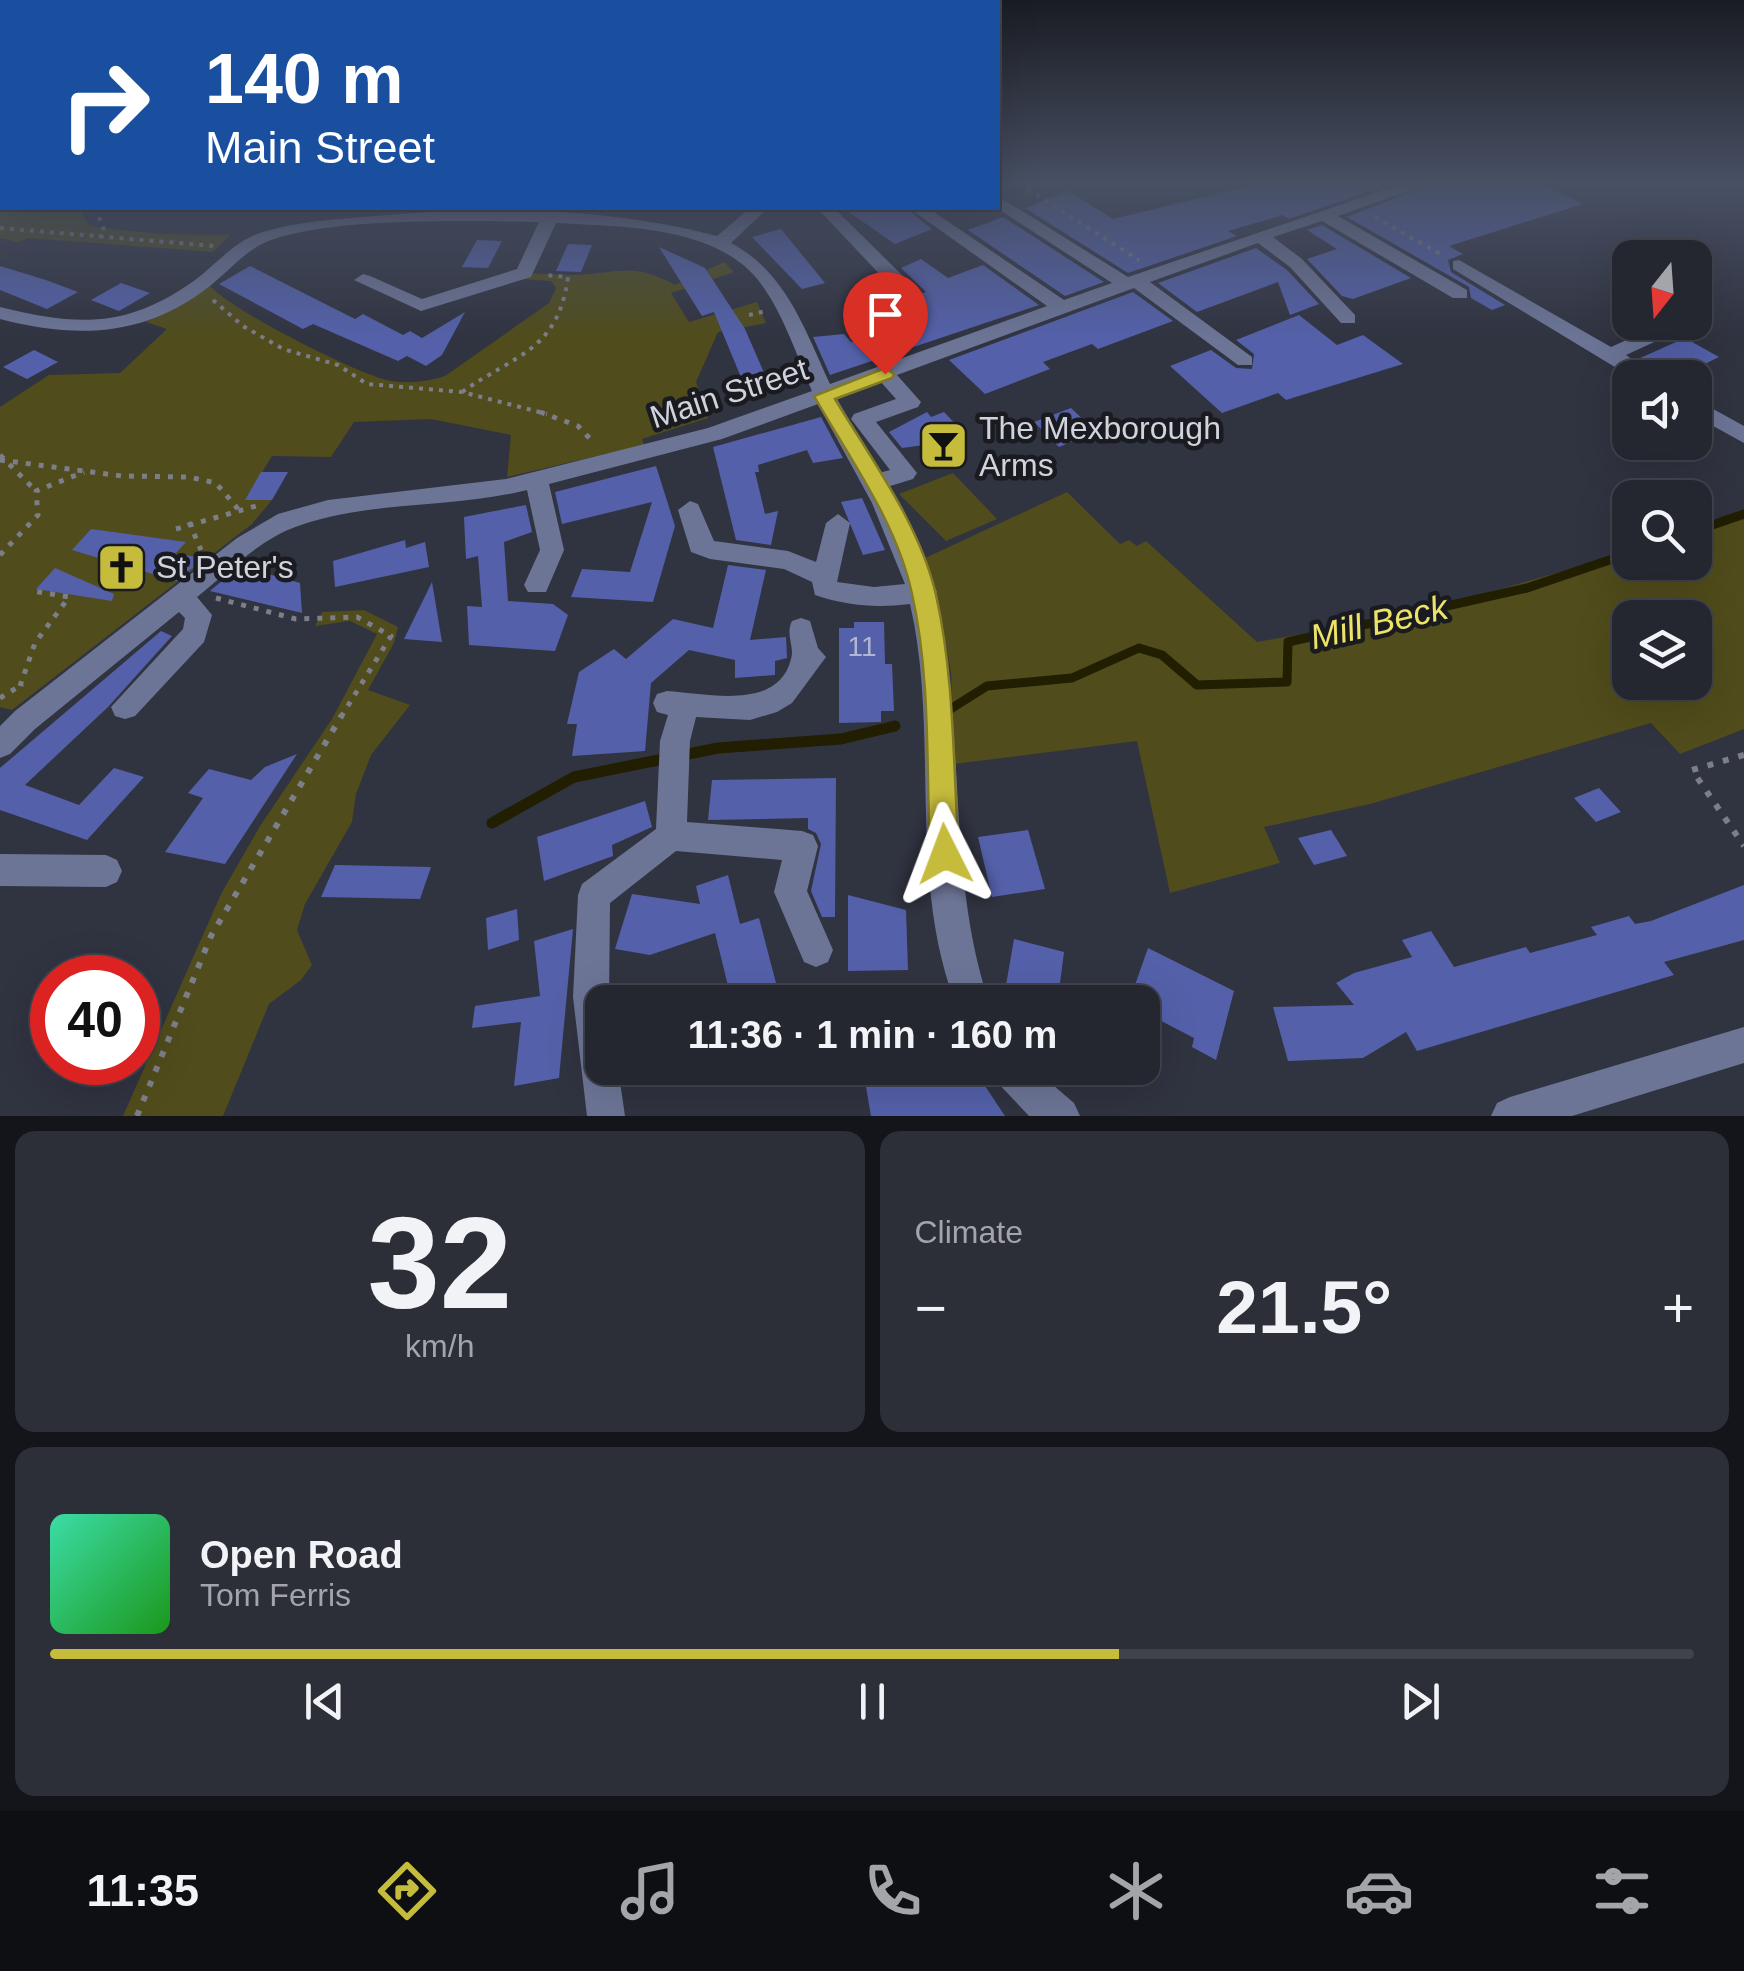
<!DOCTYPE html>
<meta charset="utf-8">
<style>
body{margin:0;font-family:Arial,sans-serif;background:#2c2e38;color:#f1f3f6;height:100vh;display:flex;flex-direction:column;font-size:38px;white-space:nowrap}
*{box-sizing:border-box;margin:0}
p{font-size:32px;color:#a3a5ab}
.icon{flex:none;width:55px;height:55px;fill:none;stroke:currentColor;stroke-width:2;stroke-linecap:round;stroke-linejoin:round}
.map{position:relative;height:1116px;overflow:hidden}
.drawer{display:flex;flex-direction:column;gap:15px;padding:15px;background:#14151a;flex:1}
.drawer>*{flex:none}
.guide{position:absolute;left:0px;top:0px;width:1000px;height:210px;box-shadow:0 10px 40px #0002,0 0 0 2px #41434c;background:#1a4fa0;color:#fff;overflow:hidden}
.needle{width:65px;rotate:197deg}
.controls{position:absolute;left:1612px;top:240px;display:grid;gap:20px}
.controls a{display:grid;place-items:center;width:100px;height:100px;border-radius:20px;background:#242630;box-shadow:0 10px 40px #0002,0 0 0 2px #41434c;font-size:50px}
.speed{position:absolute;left:30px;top:955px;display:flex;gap:20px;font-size:50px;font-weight:700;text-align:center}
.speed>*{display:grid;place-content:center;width:130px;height:130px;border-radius:50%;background:#242630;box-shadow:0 10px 40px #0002,0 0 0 2px #41434c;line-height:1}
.speed .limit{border:15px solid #d22;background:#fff;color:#111}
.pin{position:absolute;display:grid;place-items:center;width:85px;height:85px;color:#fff;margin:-102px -42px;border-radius:50% 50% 50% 0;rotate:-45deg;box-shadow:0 0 10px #0007}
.pin .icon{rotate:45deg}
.me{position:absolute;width:110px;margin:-55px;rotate:357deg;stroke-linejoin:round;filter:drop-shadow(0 0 8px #0008)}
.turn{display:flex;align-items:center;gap:35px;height:210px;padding:0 40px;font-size:45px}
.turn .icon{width:130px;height:130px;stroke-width:2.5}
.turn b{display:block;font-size:70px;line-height:85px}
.big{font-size:75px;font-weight:700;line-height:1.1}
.drawer .tile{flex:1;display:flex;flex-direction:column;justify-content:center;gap:15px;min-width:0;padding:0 35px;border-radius:20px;background:#2c2e38}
.drawer .dial{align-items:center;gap:0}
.dial b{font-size:130px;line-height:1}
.song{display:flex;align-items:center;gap:30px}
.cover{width:120px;height:120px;border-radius:15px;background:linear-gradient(135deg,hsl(160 70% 55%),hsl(120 70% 35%))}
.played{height:10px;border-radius:5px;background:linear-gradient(90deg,#c6bc3c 65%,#41434c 65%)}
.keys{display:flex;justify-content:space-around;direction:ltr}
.heat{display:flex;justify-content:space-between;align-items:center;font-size:55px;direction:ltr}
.drawer .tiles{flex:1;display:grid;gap:15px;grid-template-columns:1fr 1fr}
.tile:last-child{grid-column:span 2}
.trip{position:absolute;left:585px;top:985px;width:575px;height:100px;border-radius:20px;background:#242630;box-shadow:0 10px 40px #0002,0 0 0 2px #41434c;font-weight:700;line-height:100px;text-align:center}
.menu{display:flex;height:160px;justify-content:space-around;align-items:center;background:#0e0f13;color:#a3a5ab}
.menu .icon{width:70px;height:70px}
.menu .current{color:#c6bc3c}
.menu b{font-size:45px;color:#f1f3f6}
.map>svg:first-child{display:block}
</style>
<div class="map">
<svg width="1744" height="1116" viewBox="0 0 1744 1116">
<rect width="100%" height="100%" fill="#303340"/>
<!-- green -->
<g fill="#504c1b" fill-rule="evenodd">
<path d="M4,208H78L90,226L159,234L230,235L213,252L29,238L18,242L0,238V210Z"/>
<path d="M724,262L734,272L671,293L689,322L757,302L766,323L718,332L696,382L708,418L642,439L644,445L507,477L511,435L431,419L354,422L331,457L272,456L246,499L272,500L252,524L12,710L0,707V407L49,375L120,373L167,329L146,322L210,286C233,311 348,369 383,379C402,385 427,382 445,376L549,303L556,288L551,281L508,278C529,270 547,275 570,275C616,275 630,260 675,285Z"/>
<path d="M953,473L997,519L946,541L899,494Z"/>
<path d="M1067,492L1120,544L1129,540L1137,546L1146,541L1257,642L1409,615L1630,552V562H1695V533L1744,519V729L1680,754L1651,723L1370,804L1264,827L1280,863L1170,893L1137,741L954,764L951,673L943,625L923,559ZM1630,618H1695V682H1630Z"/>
<path d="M364,610L398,627L394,643L368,690L410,705L371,755L356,794L352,822L305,904L297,930L312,965L301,980L269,1004L223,1116H123L221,894L260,826L332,719L377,634L350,621L315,626L322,612Z"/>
</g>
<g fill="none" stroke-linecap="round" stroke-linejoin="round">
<!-- stream-far1 -->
<g stroke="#211e02" stroke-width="9">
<path d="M1695,531L1744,514"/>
<path d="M949,710L987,686L1072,678L1139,648L1162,655L1197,685L1287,682L1288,642L1527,588L1630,553"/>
</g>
<!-- stream -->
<path stroke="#211e02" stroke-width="11" d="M492,823L574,777L718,748L841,739L895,726"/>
</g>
<!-- building -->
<g fill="#5461aa">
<path d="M1258,184H1390L1289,219L1283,215L1228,231L1237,236L1128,273L1025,208L1068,191L1113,219Z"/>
<path d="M1431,184H1542L1583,204L1449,246L1463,254L1448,260L1451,272L1505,305L1492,310L1471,298L1469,287L1347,217Z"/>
<path d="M843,208H906L932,229L895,244Z"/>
<path d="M1003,217L1104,282L1065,296L968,230Z"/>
<path d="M1322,225L1411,278L1353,299L1342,296L1307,259L1337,249L1307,230Z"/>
<path d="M781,229L825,283L802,289L752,237Z"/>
<path d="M477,240L502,241L488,268L462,267Z"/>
<path d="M568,244L592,245L581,272L556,271Z"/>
<path d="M659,247L705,268L745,329L768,382L745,387L714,312L702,316Z"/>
<path d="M1256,248L1287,270L1319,304L1290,315L1278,282L1197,312L1158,283Z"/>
<path d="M921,259L948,278L983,265L1039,305L830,375L813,337L844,334L851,342L908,325L892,301L926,292L901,268Z"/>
<path d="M0,266L46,280L78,292L47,309L0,290Z"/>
<path d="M250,266L355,319L363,314L403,335L410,331L422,338L465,312L442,355L426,366L407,356L398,361L313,324L303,329L219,284Z"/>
<path d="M121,283L150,293L119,311L91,300Z"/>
<path d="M1133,292L1173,321L1098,349L1092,344L1043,362L1050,369L985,394L949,360Z"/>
<path d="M1299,315L1337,345L1363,335L1403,364L1286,400L1278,393L1222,413L1170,366L1211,350L1236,368L1252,369L1254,354L1236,340Z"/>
<path d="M1685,338L1719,357L1676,378H1663L1638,359Z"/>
<path d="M34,350L58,362L27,379L3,367Z"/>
<path d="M1071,408L1096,432L1059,447L1034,422Z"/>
<path d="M927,412L931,417L944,412L963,432L955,458L933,463L924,445L902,448L889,432Z"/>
<path d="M821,417L843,458L813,463L807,450L758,465L759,472H755L765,514L778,511L771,545L736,540L713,447Z"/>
<path d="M656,466L675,526L653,602L571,597L582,569L630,572L652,502L562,524L555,492Z"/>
<path d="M261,472H288L272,500H245Z"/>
<path d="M862,498L885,550L863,555L841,502Z"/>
<path d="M526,505L532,532L504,542L508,601L553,604L568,615L555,651L469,645L467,606L482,607L478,556L466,559L464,517Z"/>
<path d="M91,529L186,542L175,554L205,558L176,581L72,550Z"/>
<path d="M405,540L406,548L425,542L429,567L335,587L333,561Z"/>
<path d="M728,565L766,570L750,640L786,637L787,658L775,661V675L735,678V660L689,650L651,683L645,751L572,756L577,724H567L579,672L614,649L626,659L673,619L713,628Z"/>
<path d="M240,566L300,583L302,613L210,591Z"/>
<path d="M55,568L114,594L112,601L36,589Z"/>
<path d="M432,582L442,642L404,639Z"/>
<path d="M854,622H884L885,664H892L894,711H881V722L839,723V628H854Z"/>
<path d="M161,631L172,636L108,707L25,785L79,805L114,768L144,777L87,840L0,810V768Z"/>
<path d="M297,754L225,864L165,852L203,798L188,793L209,769L251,780L265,767Z"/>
<path d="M836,778L835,917H822L811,891L821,844L816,833L808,829V818L708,820L712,780Z"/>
<path d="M1599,788L1621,812L1596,822L1574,798Z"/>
<path d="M645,801L652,827L612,845L613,856L544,881L537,837Z"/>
<path d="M1028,830L1045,889L992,897L978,837Z"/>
<path d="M1331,830L1347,856L1314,865L1298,838Z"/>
<path d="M335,865L431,867L420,899L321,897Z"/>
<path d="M728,875L740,924L759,918L781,1002H732L715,933L650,955L615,949L632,894L700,904L696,886Z"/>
<path d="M1744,885V940L1664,962L1674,975L1417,1051L1406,1032L1363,1058L1288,1061L1273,1007L1354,1005L1336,983L1354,973L1412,957L1402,940L1431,931L1454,967L1526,947L1530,953L1597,935L1591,927L1629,916L1635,924L1651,921Z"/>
<path d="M848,895L906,910L908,970L848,971Z"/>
<path d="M517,909L519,940L488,950L486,918Z"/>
<path d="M573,929L559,1078L514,1086L521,1022L472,1028L475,1006L540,996L534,941Z"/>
<path d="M1014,939L1064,952L1058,999L1006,985Z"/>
<path d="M1148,948L1234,991L1216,1060L1192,1047L1194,1038L1142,1011V1002H1129Z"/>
<path d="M927,1068H973L1005,1116H871L865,1081Z"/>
</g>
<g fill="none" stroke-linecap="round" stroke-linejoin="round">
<!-- path-far2 -->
<g stroke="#7c7e89" stroke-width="4" stroke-dasharray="4 6" stroke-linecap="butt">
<path d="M1019,184L1139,260"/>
<path d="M95,208L105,232L99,238"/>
<path d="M1375,217L1444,256"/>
<path d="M0,228L214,246"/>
<path d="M213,300L243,326L283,349L338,365L367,384L462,392L547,414"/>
<path d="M749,315L766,311"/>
<path d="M462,392C516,354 558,351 568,277L544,275"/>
</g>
<!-- path-far1 -->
<g stroke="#7c7e89" stroke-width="5" stroke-dasharray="5 8" stroke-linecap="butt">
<path d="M540,412L578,426L594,443"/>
<path d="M0,455L36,491"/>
<path d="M0,460L122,476L189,477L216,483L238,509"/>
<path d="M189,522L201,550"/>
<path d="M176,529L263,504"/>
<path d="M0,555L38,515L36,491L84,472"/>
<path d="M216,598L296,619L357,617L391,636L341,717"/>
<path d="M20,686L35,643L69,597L33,591"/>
<path d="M0,698L23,684"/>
</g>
<!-- path -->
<g stroke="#7c7e89" stroke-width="6" stroke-dasharray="6 10" stroke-linecap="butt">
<path d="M1744,755L1692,770L1744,846"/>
<path d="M137,1116L211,936L342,715"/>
</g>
<!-- minor -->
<g fill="#6d7597" fill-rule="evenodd">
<path d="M1402,184H1427L1338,216L1467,290V298H1453L1322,221L1273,237L1302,259L1355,315V323H1341L1290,267L1258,243L1150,282L1252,357V365H1238L1134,288L897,375L921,402L918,407L876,422L917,473L913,479L887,487L937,592L934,597C968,729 945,871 989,1002H955C907,876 940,733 910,604C876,608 848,606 815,595L812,582L784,569L710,559L691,552L678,510L690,501L698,504L714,541L788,551L816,562L826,523L838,514L850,523L837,582L874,587L905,584L872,503L818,404L722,439L549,484L564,550L546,592H528L524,585L540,550L527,490C453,509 371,500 298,526C260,539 228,572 197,597L212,615L204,642L135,716L125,719L115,716L111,707L183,629L185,618L179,612L35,729L10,754L0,758V726L15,711L237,538L278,514L328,500L506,479L708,428L812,391C796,354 783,312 758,280C714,225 621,227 556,223L531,277L421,311L354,280L363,274L370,276L422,299L517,269L539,222C467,221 338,217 271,240C246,249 230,270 210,286C145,337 78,339 0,319V307C77,326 127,329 195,280C218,263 234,241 263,232C299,221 338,219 376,216C489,206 607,207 717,236L750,208H768L731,243C786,272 805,330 830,384L1047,306L909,208H928L1064,300L1112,283L997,208L998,196L1128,277ZM880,381L896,399L854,414L851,419L890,470L879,473L836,397Z"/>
<path d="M817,208H834L902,275V283H888Z"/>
<path d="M1459,260L1611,347L1649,330H1663V338L1626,355L1659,378H1633L1453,269V261Z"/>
<path d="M1695,399L1744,426V443L1695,416Z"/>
<path d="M801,618L810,621L818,648L826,657L792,703L777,712L750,720L696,717L690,741L687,822L802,831L813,835L818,846L807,891L833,950L828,962L816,967L804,962L774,892L782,860L676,851L610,903L609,1002H602V1068H618L625,1116H587L573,997L578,895L582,884L656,829L660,741L668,715L657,712L653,703L657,694L667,691C705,693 778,712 791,659C795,646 785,635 792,621Z"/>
<path d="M0,854L106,855L117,860L122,871L117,882L106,887L0,886Z"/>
<path d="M1744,1027V1063L1572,1116H1491L1497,1103L1510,1097Z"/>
<path d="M991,1068H1033L1074,1103L1080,1116H1029L996,1081Z"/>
</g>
</g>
<!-- sky -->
<linearGradient id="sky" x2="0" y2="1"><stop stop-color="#1a1c23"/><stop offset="0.54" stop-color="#485064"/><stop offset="1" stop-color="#485064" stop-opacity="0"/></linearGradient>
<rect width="1744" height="340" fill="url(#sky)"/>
<!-- route -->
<path fill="#c6bc3c" stroke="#817a27" stroke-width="2.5" d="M885,368L894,374L892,378L835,399C872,460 920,525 936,595C955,679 953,769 959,854L955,864L945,868L935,864L930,854C926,769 931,678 912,594C897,523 850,459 814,396Z"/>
<!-- icons -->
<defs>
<symbol id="bar-square" viewBox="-11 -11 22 22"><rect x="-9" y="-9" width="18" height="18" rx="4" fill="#c6bc3c" stroke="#1a1b21"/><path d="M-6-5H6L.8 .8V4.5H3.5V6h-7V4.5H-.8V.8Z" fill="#111"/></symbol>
<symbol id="church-square" viewBox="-11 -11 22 22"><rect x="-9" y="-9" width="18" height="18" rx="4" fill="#c6bc3c" stroke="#1a1b21"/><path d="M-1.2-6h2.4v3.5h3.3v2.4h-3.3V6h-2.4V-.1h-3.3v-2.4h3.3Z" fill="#111"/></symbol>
</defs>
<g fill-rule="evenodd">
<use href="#bar-square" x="916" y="418" width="55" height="55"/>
<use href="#church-square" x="94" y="540" width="55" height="55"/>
</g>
<g text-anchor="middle" stroke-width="9" stroke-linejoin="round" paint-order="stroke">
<!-- number labels -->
<g font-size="28" fill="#b2b6d0">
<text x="862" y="656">11</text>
</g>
<!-- street labels -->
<g font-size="32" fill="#d1d3dc" stroke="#1a1b21">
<text transform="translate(729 393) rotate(-18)" y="11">Main Street</text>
</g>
<!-- poi labels -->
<g font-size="32" fill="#d1d3dc" stroke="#1a1b21" text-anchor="start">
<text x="979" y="439">The Mexborough<tspan x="979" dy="37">Arms</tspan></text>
<text x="156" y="578">St Peter's</text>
</g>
<!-- water labels -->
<g font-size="35" font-style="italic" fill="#ede366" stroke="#1a1b21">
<text transform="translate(1379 622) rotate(-13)" y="12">Mill Beck</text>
</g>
</g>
</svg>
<div class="controls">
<a><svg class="needle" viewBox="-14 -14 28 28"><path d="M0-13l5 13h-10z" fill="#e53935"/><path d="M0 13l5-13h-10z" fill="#a3a5ab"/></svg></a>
<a><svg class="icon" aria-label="sound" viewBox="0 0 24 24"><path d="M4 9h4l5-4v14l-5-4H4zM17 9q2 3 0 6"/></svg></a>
<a><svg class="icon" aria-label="search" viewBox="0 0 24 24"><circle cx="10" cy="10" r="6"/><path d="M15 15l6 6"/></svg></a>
<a><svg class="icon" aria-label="layers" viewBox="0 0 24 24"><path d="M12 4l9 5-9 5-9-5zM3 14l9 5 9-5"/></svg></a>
</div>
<div class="speed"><div class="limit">40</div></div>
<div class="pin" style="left:885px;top:374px;background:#d93025"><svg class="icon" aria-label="arrive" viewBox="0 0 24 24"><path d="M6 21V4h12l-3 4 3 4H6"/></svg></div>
<svg class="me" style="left:945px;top:854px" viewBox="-20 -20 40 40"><path d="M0-17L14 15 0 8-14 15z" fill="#c6bc3c" stroke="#fff" stroke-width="4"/></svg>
<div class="trip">11:36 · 1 min · 160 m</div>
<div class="guide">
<div class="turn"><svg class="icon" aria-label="right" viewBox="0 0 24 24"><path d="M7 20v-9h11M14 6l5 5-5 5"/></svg><div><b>140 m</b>Main Street</div></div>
</div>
</div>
<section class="drawer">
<div class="tiles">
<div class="tile dial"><b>32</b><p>km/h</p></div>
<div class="tile"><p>Climate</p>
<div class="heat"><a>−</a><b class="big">21.5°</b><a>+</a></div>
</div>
<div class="tile">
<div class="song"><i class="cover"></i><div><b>Open Road</b><p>Tom Ferris</p></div></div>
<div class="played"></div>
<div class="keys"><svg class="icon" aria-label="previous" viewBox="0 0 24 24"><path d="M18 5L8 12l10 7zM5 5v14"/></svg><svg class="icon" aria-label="pause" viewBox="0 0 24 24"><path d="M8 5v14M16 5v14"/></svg><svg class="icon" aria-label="next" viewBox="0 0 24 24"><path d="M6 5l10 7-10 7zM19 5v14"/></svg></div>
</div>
</div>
</section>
<nav class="menu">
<b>11:35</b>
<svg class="icon current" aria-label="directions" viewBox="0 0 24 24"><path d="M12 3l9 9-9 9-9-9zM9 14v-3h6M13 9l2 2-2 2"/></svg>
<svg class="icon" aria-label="music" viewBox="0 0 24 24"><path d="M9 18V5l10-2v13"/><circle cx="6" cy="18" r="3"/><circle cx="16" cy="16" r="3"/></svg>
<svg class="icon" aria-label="phone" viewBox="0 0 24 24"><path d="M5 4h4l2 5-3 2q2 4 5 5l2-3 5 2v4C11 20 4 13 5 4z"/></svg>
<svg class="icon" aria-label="climate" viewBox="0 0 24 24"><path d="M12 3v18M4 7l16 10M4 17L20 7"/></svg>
<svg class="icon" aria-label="car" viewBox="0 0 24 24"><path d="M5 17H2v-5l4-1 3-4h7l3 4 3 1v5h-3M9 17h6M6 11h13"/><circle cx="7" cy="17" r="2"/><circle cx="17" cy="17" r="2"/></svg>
<svg class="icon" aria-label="filters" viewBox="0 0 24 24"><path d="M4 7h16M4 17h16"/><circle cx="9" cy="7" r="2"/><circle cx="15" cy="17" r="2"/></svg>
</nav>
